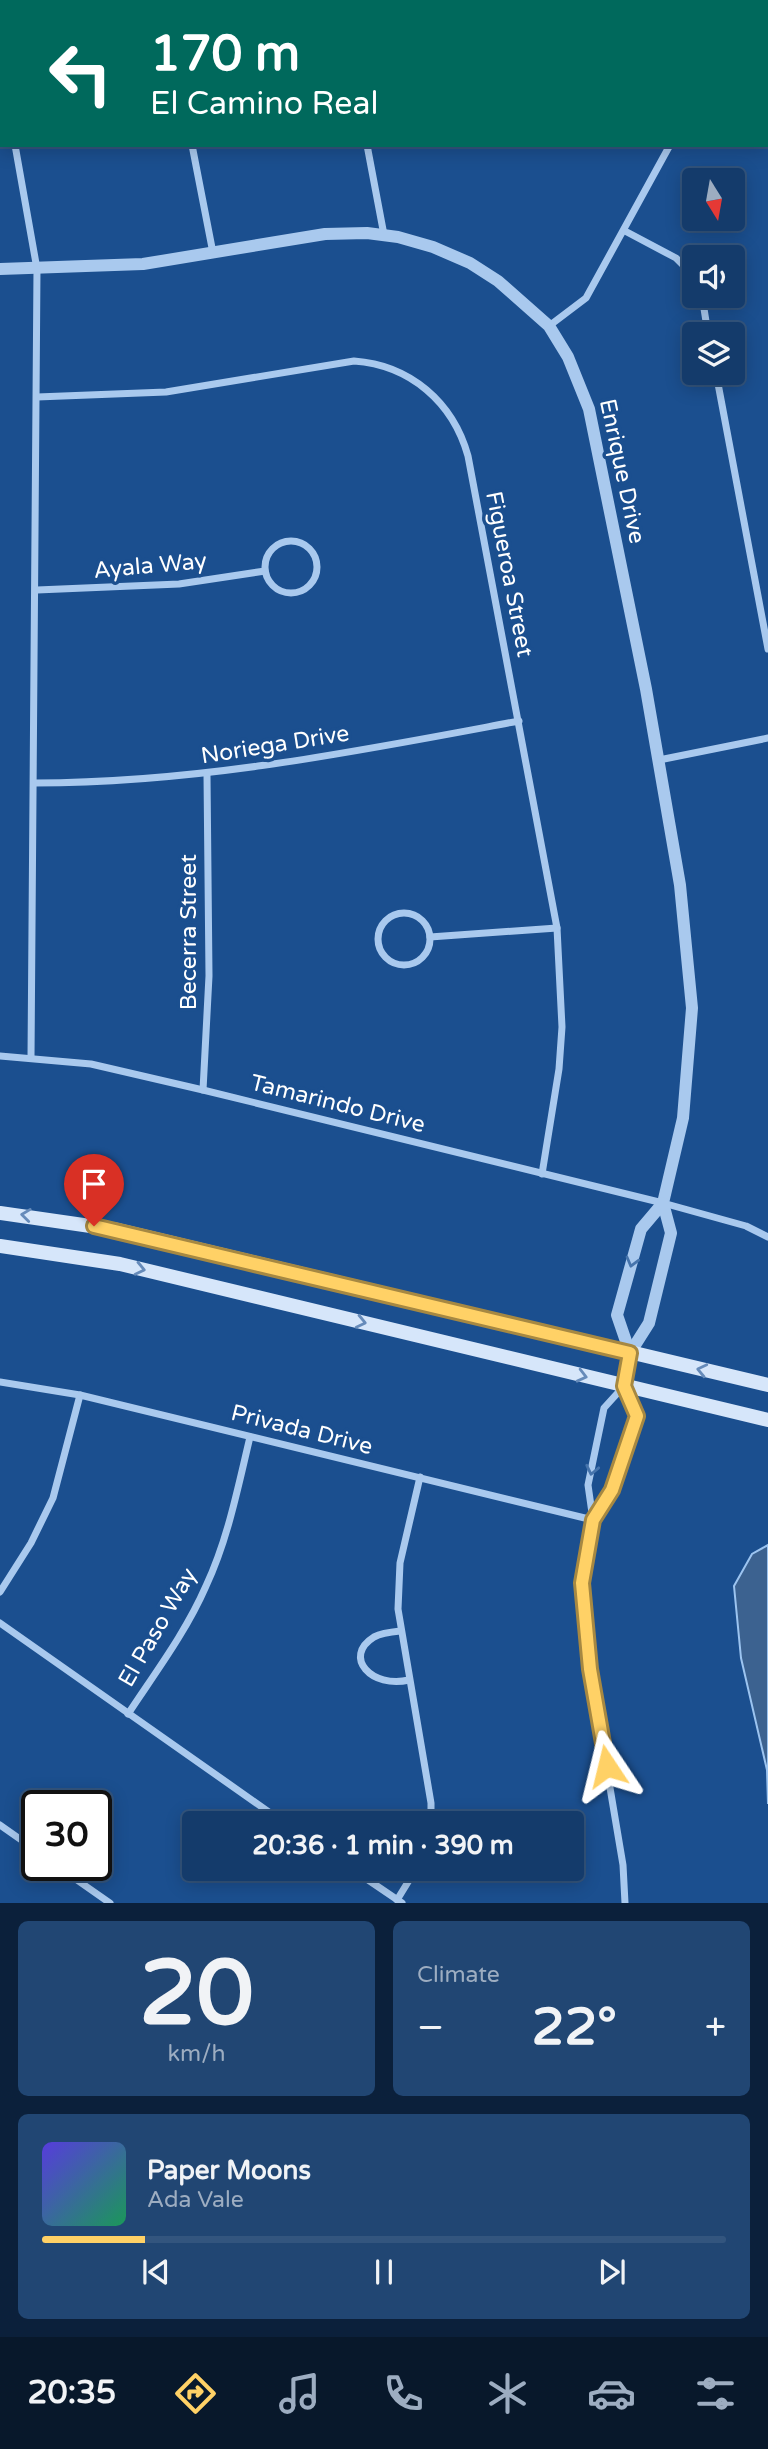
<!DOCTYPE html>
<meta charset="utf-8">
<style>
body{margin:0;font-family:"Varela Round",sans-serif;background:#214673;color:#f1f3f6;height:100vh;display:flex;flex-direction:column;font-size:26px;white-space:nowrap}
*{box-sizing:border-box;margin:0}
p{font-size:23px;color:#9dadc1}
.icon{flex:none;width:38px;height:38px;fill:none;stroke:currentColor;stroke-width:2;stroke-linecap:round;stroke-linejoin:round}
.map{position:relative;height:1903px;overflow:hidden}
.sheet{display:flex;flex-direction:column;gap:18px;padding:18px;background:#0b203b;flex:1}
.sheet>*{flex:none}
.banner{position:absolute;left:0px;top:0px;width:768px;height:147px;box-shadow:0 4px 18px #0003,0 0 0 2px #33557e;background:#00695c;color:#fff;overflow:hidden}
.needle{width:46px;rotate:169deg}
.fabs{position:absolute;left:682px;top:168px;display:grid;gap:14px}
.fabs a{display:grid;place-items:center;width:63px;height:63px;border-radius:7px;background:#143b6b;box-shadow:0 4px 18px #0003,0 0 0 2px #33557e;font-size:35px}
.speed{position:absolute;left:21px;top:1790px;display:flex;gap:14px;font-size:35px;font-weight:700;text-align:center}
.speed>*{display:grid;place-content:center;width:91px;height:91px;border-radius:50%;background:#143b6b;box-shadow:0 4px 18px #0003,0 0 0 2px #33557e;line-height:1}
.speed .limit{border:4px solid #111;border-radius:10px;background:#fff;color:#111}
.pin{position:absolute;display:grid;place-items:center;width:60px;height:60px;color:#fff;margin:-72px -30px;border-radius:50% 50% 50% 0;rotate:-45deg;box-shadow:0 0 7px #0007}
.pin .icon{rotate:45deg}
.me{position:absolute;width:77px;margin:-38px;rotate:350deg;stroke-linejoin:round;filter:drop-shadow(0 0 5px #0008)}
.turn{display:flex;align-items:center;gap:24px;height:147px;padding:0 35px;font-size:32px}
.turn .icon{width:91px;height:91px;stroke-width:2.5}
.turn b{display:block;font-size:49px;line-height:60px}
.big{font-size:52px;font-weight:800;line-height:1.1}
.sheet .tile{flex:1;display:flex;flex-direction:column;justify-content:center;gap:10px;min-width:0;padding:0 24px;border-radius:10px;background:#214673}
.sheet .dial{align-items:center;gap:0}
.dial b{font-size:91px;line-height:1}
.song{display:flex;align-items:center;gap:21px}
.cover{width:84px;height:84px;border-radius:10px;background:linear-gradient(135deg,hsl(250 70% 55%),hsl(150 70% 35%))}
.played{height:7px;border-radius:4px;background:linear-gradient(90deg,#ffd166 15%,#33557e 15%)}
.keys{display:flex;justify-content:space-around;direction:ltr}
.heat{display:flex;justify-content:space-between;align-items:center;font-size:38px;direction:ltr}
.sheet .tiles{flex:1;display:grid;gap:18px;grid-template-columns:1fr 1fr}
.tile:last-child{grid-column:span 2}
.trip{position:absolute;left:182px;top:1811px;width:402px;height:70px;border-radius:7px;background:#143b6b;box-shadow:0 4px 18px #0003,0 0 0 2px #33557e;font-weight:800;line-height:70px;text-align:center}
.menu{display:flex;height:112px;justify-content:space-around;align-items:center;background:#08182b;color:#9dadc1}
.menu .icon{width:49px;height:49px}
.menu .on{color:#ffd166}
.menu b{font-size:32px;color:#f1f3f6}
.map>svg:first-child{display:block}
</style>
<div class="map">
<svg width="768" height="1903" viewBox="0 0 768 1903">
<rect width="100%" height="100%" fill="#1b4f8f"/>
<!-- water -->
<path fill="#3c6290" stroke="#9cc4f0" stroke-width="2" d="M768,1545V1804L767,1770L741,1658L734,1586L752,1554Z"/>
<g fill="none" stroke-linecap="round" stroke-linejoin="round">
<!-- minor -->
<g stroke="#a9c9ee" stroke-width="7">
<path d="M165,0V2"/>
<path d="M639,0L640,2"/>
<path d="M365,2L366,0"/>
<path d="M596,2L598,0"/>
<path d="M749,2L750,0"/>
<path d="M0,62L2,72"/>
<path d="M15,145L37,269L31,1058"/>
<path d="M192,145L213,253"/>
<path d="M367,145L384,235"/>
<path d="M625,231L676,258L695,277"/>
<path d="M702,296L708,334"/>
<path d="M549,326L586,298L670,145"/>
<path d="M716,373L768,649"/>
<path d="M37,397L166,392L354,361C410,365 453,402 468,456L557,928L562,1027L559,1069L542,1174"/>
<circle cx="291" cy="567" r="26"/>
<path d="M37,590L179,584L265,571"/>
<path d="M659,760L768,738"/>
<path d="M35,783C199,783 358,751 519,721"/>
<circle cx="404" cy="939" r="26"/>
<path d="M430,937L557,928"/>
<path d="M0,1056L91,1064L203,1090L663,1203L746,1226L768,1237"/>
<path d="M203,1090L209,976L207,775"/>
<path d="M0,1382L80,1395L593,1520"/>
<path d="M420,1477L400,1563L398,1609L431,1803V1824"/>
<path d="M593,1520L612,1490L637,1416L624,1386L604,1408L588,1485L593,1520L582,1583L590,1669L623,1865L625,1903"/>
<path d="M0,1592L31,1543L53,1498L80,1395"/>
<path d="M0,1623L286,1824"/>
<path d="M401,1631C392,1632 382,1633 374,1637C342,1657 372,1689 409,1680"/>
<path d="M128,1714C155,1673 186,1632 206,1586C228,1539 238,1487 250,1437"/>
<path d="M0,1825L37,1851"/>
<path d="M57,1866L110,1903"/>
<path d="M352,1869L402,1903"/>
<path d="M397,1900L416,1869"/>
</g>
<!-- tertiary -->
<g stroke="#a9c9ee" stroke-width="12">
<path d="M0,269L143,264L325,234L367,233L398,237L433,247L470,263L498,281L549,326L568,357L589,409L646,689L680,885L692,1008L683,1118L663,1203L671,1233L649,1323L630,1353"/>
<path d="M630,1353L617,1315L641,1229L663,1203"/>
</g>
<!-- secondary -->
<g stroke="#d6e6fa" stroke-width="14">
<path d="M0,1213L118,1230L768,1385"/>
<path d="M0,1246L120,1264L768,1420"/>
<path d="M624,1386L630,1353"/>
</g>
</g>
<!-- one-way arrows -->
<defs><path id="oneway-chevron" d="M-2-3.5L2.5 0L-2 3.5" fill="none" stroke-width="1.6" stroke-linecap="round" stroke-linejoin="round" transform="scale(1.75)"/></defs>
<g stroke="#668bba">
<use href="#oneway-chevron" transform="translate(26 1215) rotate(-173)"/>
<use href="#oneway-chevron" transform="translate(140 1269) rotate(13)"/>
<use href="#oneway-chevron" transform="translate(361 1322) rotate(13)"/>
<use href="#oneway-chevron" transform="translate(702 1370) rotate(-167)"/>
<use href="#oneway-chevron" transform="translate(582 1376) rotate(14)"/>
</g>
<g stroke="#4674ac">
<use href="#oneway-chevron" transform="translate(632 1262) rotate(105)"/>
<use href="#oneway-chevron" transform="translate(592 1470) rotate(102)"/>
</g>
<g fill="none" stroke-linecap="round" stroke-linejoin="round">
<defs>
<path id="route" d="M94,1226L630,1353L624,1386L637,1416L612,1490L593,1520L582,1583L590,1669L607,1766"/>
</defs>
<!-- route casing -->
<use href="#route" stroke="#a68842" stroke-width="18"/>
<!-- route -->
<use href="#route" stroke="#ffd166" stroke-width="12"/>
</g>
<g text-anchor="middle" stroke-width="7" stroke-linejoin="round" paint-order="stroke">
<!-- street labels -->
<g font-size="23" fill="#fff" stroke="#1b4f8f">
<text transform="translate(623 471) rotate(78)" y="8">Enrique Drive</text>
<text transform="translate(150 565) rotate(-5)" y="8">Ayala Way</text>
<text transform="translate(510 574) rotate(79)" y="8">Figueroa Street</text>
<text transform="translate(275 744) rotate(-9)" y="8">Noriega Drive</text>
<text transform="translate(188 932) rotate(-90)" y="8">Becerra Street</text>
<text transform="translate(338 1103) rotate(14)" y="8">Tamarindo Drive</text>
<text transform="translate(302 1429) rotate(14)" y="8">Privada Drive</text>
<text transform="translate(157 1627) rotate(-60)" y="8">El Paso Way</text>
</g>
</g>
</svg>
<div class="fabs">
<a><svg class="needle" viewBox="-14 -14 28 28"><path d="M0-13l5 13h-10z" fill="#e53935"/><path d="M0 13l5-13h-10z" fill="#9dadc1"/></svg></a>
<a><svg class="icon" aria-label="sound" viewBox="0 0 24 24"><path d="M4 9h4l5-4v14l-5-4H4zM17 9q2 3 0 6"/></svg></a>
<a><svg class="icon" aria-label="layers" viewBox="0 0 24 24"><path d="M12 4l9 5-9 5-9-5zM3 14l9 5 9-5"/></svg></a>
</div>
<div class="speed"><div class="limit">30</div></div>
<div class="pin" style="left:94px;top:1226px;background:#d93025"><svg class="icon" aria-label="arrive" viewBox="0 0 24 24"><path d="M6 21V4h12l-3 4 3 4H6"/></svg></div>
<svg class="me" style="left:607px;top:1766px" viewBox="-20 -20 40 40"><path d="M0-17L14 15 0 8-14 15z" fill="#ffd166" stroke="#fff" stroke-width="4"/></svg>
<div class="trip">20:36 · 1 min · 390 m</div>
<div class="banner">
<div class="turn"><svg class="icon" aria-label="left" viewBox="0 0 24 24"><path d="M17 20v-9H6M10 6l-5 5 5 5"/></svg><div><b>170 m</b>El Camino Real</div></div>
</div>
</div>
<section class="sheet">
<div class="tiles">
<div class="tile dial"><b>20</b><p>km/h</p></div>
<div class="tile"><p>Climate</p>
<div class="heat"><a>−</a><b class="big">22°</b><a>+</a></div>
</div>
<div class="tile">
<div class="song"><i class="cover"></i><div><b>Paper Moons</b><p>Ada Vale</p></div></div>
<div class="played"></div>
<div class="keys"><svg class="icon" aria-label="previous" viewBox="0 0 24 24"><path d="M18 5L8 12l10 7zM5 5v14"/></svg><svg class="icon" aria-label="pause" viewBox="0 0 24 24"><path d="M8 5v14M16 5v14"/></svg><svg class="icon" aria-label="next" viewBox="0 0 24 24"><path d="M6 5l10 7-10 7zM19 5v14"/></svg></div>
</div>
</div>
</section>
<nav class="menu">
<b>20:35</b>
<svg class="icon on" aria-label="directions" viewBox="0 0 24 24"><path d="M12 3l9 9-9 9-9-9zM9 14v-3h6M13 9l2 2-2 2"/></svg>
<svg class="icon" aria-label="music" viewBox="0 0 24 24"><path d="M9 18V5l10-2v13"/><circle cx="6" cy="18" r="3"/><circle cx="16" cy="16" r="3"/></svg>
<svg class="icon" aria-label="phone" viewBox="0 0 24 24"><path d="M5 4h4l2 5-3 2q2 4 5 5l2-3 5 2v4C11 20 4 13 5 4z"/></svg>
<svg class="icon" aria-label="climate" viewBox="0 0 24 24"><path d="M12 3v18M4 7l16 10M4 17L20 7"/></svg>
<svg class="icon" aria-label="car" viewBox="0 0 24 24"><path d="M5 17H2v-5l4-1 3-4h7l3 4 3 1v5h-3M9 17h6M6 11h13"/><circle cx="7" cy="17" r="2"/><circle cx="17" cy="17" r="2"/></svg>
<svg class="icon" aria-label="filters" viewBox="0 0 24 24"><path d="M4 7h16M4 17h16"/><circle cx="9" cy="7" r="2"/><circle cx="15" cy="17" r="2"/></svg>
</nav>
